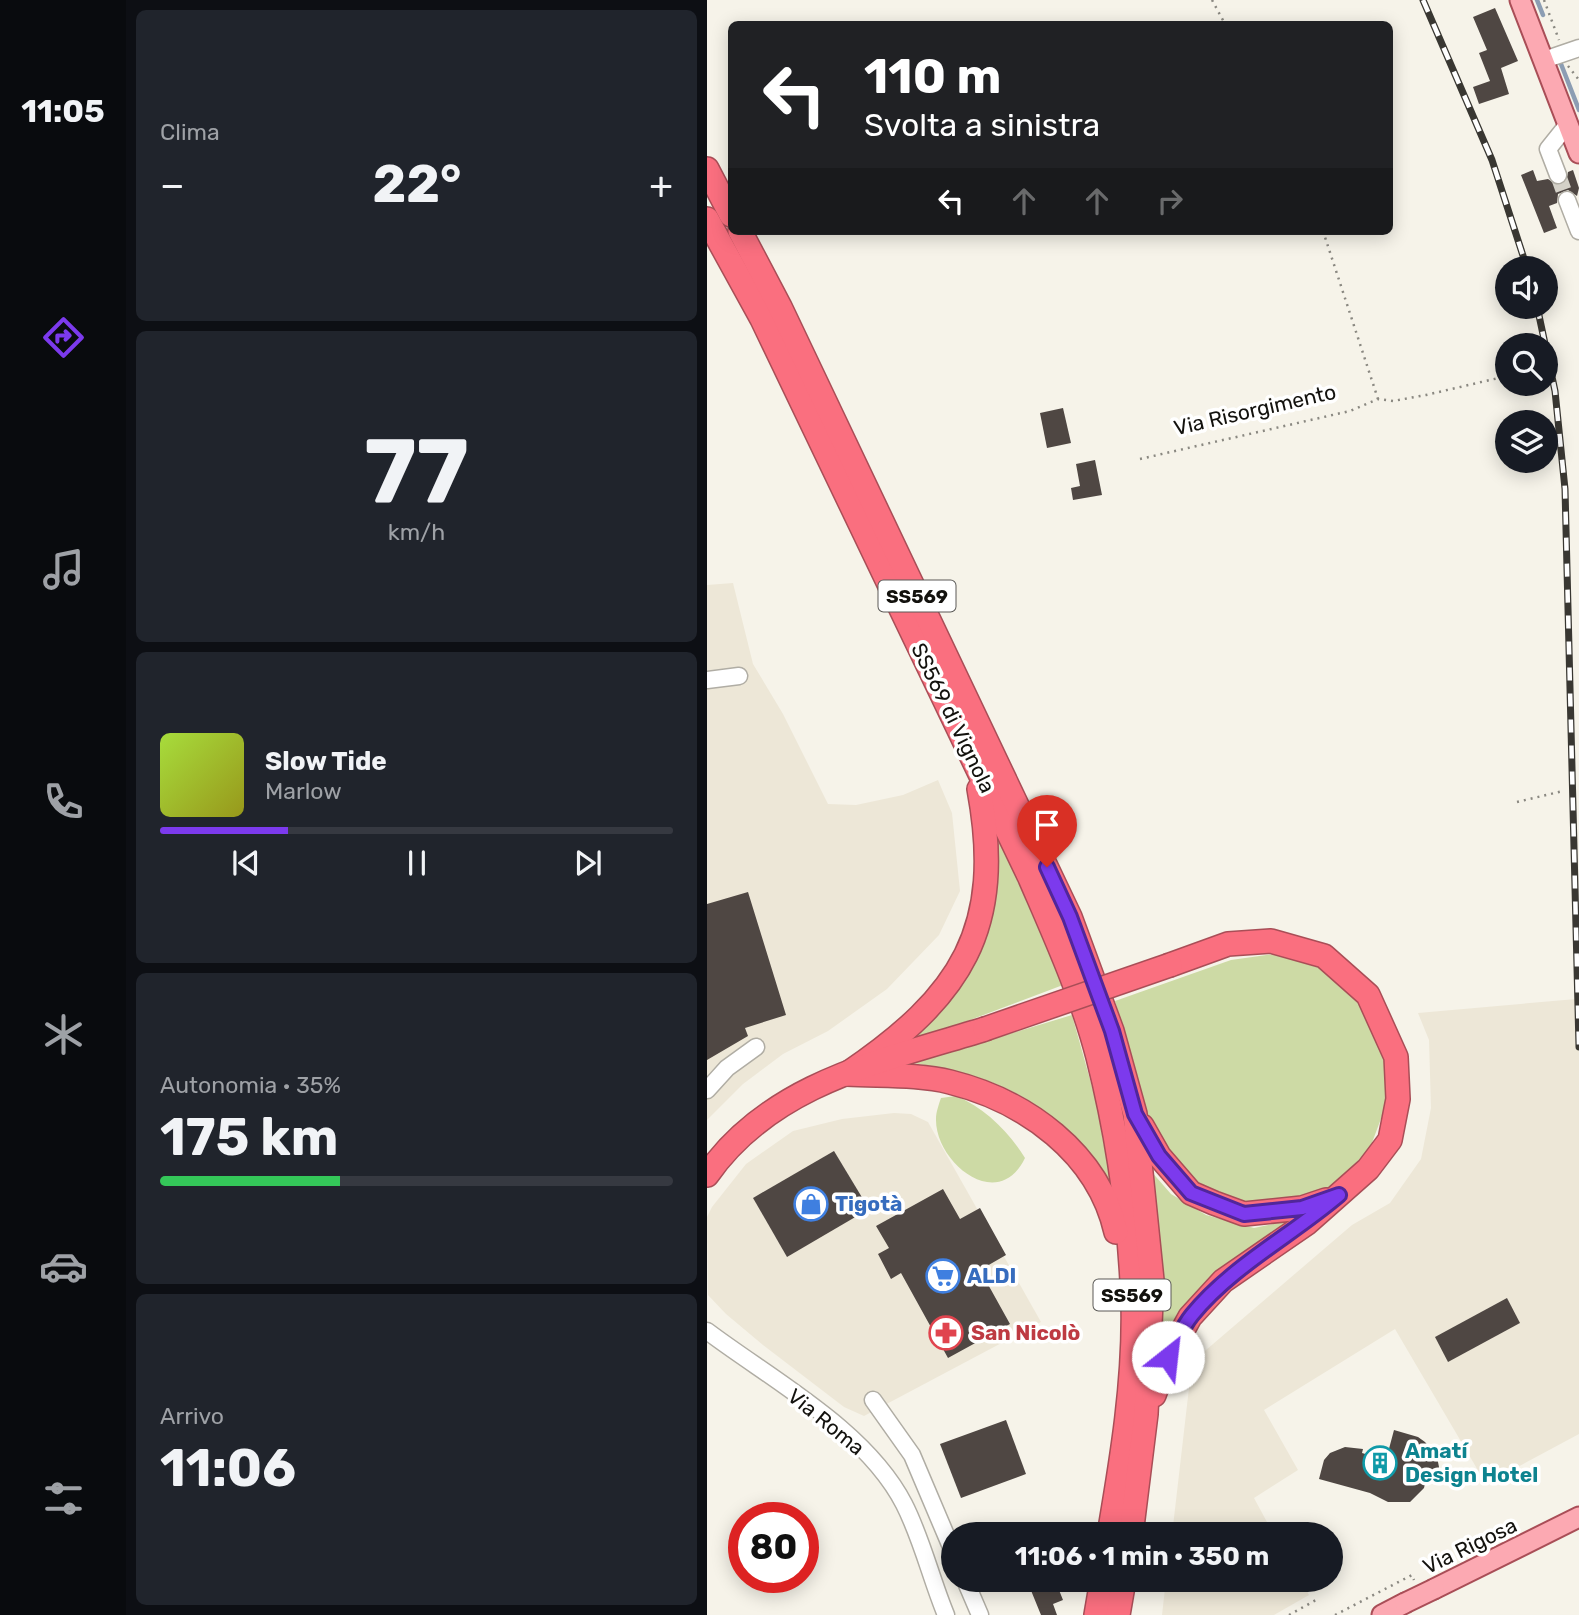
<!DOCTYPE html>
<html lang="it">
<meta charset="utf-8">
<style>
body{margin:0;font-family:Rubik,sans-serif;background:#20242c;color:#f1f3f6;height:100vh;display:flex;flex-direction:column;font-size:26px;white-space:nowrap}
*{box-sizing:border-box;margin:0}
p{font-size:23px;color:#9ea1a6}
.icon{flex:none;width:38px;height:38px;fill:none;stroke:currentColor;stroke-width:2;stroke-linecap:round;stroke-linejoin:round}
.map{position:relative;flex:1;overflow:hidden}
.panel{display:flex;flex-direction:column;gap:10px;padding:10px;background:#0d0f14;width:581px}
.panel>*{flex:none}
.top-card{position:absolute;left:21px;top:21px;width:665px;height:214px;border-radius:10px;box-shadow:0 4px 18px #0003;background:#202124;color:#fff;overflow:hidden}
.tools{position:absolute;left:788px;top:256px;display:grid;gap:14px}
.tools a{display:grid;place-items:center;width:63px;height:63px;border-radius:50%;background:#171b24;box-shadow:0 4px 18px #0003;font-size:35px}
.speed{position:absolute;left:21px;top:1502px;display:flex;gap:14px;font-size:35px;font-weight:700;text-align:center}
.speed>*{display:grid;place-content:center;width:91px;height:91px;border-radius:50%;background:#171b24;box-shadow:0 4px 18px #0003;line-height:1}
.speed .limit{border:10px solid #d22;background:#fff;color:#111}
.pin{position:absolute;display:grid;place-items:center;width:60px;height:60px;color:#fff;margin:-72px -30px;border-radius:50% 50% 50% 0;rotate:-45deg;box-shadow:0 0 7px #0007}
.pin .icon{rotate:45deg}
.me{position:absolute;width:77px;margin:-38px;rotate:29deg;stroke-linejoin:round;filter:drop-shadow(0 0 5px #0008)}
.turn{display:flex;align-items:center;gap:24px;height:147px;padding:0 21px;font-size:32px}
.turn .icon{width:91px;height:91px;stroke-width:2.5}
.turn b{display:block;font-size:49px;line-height:60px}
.lanes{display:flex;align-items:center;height:66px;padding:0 21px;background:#0003;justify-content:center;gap:35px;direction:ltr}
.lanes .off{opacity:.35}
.big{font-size:52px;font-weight:700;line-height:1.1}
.panel .tile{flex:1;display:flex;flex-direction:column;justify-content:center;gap:10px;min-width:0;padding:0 24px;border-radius:10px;background:#20242c}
.panel .dial{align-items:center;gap:0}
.dial b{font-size:91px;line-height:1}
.song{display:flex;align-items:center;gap:21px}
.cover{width:84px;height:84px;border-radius:10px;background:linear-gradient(135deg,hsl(80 70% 55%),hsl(60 70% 35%))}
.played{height:7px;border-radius:4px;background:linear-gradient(90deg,#7c3aed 25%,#363941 25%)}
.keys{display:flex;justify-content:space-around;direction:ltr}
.heat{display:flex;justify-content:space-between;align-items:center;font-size:38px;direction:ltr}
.charge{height:10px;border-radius:5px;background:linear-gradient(90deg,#34c759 35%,#363941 0)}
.trip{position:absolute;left:234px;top:1522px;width:402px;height:70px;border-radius:35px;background:#171b24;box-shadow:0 4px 18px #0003;font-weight:700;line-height:70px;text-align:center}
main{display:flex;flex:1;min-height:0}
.tabs{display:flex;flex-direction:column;width:126px;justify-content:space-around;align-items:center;background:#090b0e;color:#9ea1a6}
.tabs .icon{width:49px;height:49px}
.tabs .active{color:#7c3aed}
.tabs b{font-size:32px;color:#f1f3f6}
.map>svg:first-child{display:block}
</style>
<main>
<nav class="tabs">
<b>11:05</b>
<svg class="icon active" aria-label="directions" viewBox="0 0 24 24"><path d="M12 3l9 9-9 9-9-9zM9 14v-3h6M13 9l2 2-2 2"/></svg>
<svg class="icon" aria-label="music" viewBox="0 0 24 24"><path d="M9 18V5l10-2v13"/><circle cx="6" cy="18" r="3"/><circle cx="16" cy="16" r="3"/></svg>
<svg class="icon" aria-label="phone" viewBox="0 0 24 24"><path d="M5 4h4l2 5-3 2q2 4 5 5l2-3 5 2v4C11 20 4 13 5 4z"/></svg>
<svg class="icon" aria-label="climate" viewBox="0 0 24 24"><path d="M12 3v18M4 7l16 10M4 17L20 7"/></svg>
<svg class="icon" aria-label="car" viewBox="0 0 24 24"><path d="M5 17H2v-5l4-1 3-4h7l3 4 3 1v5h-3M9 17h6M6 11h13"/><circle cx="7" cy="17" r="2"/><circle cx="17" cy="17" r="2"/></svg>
<svg class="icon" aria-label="filters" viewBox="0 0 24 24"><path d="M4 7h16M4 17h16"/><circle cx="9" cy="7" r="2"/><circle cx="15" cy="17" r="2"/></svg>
</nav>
<section class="panel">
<div class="tile"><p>Clima</p>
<div class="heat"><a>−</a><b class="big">22°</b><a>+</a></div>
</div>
<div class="tile dial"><b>77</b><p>km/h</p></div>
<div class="tile">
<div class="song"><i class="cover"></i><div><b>Slow Tide</b><p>Marlow</p></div></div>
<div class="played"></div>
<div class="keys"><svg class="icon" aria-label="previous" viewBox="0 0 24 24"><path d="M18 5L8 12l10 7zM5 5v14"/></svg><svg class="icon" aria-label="pause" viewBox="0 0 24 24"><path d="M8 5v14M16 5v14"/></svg><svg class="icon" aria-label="next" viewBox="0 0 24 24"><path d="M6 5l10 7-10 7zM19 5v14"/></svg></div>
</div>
<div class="tile"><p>Autonomia · 35%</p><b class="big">175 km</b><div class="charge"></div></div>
<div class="tile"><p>Arrivo</p><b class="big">11:06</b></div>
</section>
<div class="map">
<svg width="872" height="1615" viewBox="0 0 872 1615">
<rect width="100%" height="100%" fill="#f6f3e9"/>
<!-- built -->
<g fill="#ede7d7">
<path d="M26,583L46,664L76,714L121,804L149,805L196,795L231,780L245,813L253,891L232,935L180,989L121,1031L76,1054L36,1084L0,1120V585Z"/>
<path d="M869,999L872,1051V1434L779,1484L688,1329L557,1410L591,1470L547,1498L567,1535H465L485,1362L645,1225L683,1203L714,1159L724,1108L722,1040L711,1013Z"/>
<path d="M187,1113L204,1114L221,1122L334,1322L157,1416L137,1407L56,1345L19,1314L1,1295L0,1217L5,1207L39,1164L86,1131L135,1119Z"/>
<path d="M459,1580H594L602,1595L567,1615H455Z"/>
</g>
<!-- green -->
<g fill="#cddaa5">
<path d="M288,829L356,985L202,1043L222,1023L256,980Z"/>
<path d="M567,954L613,968L653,1002L676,1049L681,1100L663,1148L627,1186L589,1203L536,1204L495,1190L465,1161L445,1129L408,1001L524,960Z"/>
<path d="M365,1015L389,1101L405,1190C385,1164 366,1137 341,1115C305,1083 252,1070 206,1063Z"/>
<path d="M249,1096C278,1108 301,1131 318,1158C291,1214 228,1162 229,1119C229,1112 232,1104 234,1098Z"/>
<path d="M443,1170L464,1194L499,1215L547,1228L595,1218L456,1357V1306Z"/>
</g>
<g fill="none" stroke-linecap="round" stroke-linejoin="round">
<!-- stream -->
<g stroke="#8c9db3" stroke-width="4.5">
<path d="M830,0L836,15"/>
<path d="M854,64L872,110"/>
</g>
</g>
<!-- building -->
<g fill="#4f4743">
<path d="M788,8L811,61L794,68L802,94L772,104L766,87L783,81L772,53L780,50L766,17Z"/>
<path d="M826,170L830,181L841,179L850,185L859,182L861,172L866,170L872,188L870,196L861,190L851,194L850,203L842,206L850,228L837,233L814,175Z"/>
<path d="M356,408L364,443L340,448L333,413Z"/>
<path d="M388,460L395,495L366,500L364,488L373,486L369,464Z"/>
<path d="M41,892L79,1015L38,1028L41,1036L0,1060V904Z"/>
<path d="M127,1151L162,1209L80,1257L46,1198Z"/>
<path d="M236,1189L253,1219L273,1208L299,1255L273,1270L303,1324L241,1358L194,1273L184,1279L171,1254L182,1248L169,1226Z"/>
<path d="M800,1298L813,1323L741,1362L728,1337Z"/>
<path d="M299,1420L319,1474L254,1498L233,1444Z"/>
<path d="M687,1430L711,1437L718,1442L730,1457L732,1467L731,1478L720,1475L717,1488L703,1502H681L663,1493L612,1479L617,1460L623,1453L638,1447L656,1449L655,1453L679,1460Z"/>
<path d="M343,1580H348L356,1600L346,1604L350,1615H334L323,1588Z"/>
</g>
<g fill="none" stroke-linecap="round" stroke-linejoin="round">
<!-- minor-tunnel -->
<path stroke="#d4d1c8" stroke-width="16" stroke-dasharray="16 8" stroke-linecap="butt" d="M851,175L860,200"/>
<defs>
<g id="minor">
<path d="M837,60L872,48"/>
<path d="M851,175L841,149L861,124"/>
<path d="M860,200L872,231"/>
<path d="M0,680L32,676"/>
<path d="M0,1090L20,1068L49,1047"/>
<path d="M0,1331C65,1380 159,1430 197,1504C215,1539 224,1579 239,1615"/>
<path d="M166,1400L205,1455L247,1554"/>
<path d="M258,1580L273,1615"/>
</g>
<g id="major">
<path d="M813,0L872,153"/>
<path d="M727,1589L872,1517"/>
<path d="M675,1615L698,1603"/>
</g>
<g id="highway">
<path d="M0,169L24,215"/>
<path d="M0,219L55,319L323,878C348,936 375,995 391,1057C411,1136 423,1221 426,1303C428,1380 415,1459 402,1535"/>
<path d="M33,231L73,307L363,917L405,1031L428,1114L445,1280L439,1414L424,1535"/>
<path d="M140,1074C172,1076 212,1074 243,1082C319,1101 391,1153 409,1232"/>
<path d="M140,1074C255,996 298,929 272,789"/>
<path d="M435,1126L452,1156L484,1193L507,1203L537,1214L595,1208L619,1200"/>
<path d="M0,1175C65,1082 176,1061 278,1029"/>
<path d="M447,1395L461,1357L483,1317L516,1281L600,1223L661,1169L683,1140L691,1099L689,1057L661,995L617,956L564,941L521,944L463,965"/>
<path d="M389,1615L395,1580"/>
<path d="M411,1615L417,1580"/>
</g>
</defs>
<!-- minor casing -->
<use href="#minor" stroke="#b0ada4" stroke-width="19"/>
<!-- major casing -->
<use href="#major" stroke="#a94e57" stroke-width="23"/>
<!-- highway casing -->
<use href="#highway" stroke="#a94e57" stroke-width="26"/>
<!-- path -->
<g stroke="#8a8881" stroke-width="2.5" stroke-dasharray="2 5" stroke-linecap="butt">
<path d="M505,0L518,24"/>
<path d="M837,0L852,40"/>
<path d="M861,66L872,80"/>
<path d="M616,231L671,399"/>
<path d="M433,459L643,411L671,399L686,401L719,395L800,376"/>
<path d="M810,802L856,791"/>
<path d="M582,1615L609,1600"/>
<path d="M628,1615L705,1575L707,1580"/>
</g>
<!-- minor -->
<use href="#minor" stroke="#fff" stroke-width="16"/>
<!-- major -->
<use href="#major" stroke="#fca9b2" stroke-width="19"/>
<!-- highway -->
<use href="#highway" stroke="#fa6f7f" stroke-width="23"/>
<defs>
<g id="rail">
<path d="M716,0L785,160L820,268"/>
<path d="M830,306L848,391L858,489L872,1047"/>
</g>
</defs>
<!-- rail casing -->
<use href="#rail" stroke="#393732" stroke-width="7"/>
<!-- rail -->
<use href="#rail" stroke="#fff" stroke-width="4.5" stroke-dasharray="13" stroke-linecap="butt"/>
<defs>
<path id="major-bridge" d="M698,1603L727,1589"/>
<path id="highway-bridge" d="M278,1029L463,965"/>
</defs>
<!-- major-bridge casing -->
<use href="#major-bridge" stroke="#a94e57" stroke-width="23" stroke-linecap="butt"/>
<!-- highway-bridge casing -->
<use href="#highway-bridge" stroke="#a94e57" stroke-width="26" stroke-linecap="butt"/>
<!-- major-bridge -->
<use href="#major-bridge" stroke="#fca9b2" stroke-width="19"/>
<!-- highway-bridge -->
<use href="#highway-bridge" stroke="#fa6f7f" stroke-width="23"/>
</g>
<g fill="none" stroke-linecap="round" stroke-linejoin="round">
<defs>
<path id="route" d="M340,867L363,917L405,1031L428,1114L452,1156L484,1193L537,1214L595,1208L632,1195C584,1236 525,1266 485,1315C475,1327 469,1343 461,1357"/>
</defs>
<!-- route casing -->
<use href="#route" stroke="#51269a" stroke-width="18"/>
<!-- route -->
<use href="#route" stroke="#7c3aed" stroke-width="12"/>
</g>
<!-- icons -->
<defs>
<symbol id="shop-ring" viewBox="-11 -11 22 22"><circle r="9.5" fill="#fff" stroke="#3f7fe0" stroke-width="1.5"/><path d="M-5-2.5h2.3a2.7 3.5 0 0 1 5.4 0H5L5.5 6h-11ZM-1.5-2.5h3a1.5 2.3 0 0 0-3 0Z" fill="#3f7fe0"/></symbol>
<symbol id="supermarket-ring" viewBox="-11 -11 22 22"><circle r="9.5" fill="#fff" stroke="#3f7fe0" stroke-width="1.5"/><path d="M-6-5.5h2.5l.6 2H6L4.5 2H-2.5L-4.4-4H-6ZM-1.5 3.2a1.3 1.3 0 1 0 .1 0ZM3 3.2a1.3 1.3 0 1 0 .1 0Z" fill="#3f7fe0"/></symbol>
<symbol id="pharmacy-ring" viewBox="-11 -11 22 22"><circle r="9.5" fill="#fff" stroke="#e0444e" stroke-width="1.5"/><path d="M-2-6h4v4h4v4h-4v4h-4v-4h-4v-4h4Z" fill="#e0444e"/></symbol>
<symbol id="building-ring" viewBox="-11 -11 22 22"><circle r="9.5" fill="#fff" stroke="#0f9aa8" stroke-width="1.5"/><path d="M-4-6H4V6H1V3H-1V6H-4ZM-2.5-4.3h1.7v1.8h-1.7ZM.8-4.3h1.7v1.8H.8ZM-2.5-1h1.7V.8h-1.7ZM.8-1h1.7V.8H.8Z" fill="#0f9aa8"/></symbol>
</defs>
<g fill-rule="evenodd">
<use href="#shop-ring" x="85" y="1185" width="38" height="38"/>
<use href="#supermarket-ring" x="217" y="1257" width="38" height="38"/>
<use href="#pharmacy-ring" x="220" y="1314" width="38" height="38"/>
<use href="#building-ring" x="654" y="1444" width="38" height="38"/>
</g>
<g text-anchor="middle" stroke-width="7" stroke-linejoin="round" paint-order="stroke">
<!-- shield labels -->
<g fill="#fff" stroke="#5a5956" stroke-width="2">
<rect x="171.5" y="580.5" width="77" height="31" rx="5"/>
<rect x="386.5" y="1279.5" width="77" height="31" rx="5"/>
</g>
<g font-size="19" font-weight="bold" fill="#13120e">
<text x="210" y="603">SS569</text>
<text x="425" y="1302">SS569</text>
</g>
<!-- street labels -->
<g font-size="21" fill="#13120e" stroke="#fff">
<text transform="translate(548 410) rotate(-13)" y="7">Via Risorgimento</text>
<text transform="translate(246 718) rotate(64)" y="7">SS569 di Vignola</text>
<text transform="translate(119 1422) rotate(39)" y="7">Via Roma</text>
<text transform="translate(763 1546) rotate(-26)" y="7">Via Rigosa</text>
</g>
<!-- shop labels -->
<g font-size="21" font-weight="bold" fill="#366cbe" stroke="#fff" text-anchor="start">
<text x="128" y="1211">Tigotà</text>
<text x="260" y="1283">ALDI</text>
</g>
<!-- health labels -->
<g font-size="21" font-weight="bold" fill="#be3a42" stroke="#fff" text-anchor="start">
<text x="264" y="1340">San Nicolò</text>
</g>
<!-- culture labels -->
<g font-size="21" font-weight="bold" fill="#0d838f" stroke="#fff" text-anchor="start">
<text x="698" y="1458">Amatí<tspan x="698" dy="24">Design Hotel</tspan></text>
</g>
</g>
</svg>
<div class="tools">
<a><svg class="icon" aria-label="sound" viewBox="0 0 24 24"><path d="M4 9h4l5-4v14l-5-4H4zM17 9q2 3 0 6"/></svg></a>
<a><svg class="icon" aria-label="search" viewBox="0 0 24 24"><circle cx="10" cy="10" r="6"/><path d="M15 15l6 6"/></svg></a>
<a><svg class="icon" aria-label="layers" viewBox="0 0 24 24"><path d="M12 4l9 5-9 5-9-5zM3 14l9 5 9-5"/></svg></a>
</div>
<div class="speed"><div class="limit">80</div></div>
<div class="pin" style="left:340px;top:867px;background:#d93025"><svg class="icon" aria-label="arrive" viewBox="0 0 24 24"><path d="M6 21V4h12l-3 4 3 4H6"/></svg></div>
<svg class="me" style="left:461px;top:1357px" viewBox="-20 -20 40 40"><circle r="19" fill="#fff"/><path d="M0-13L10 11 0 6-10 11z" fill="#7c3aed"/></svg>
<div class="trip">11:06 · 1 min · 350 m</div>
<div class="top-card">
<div class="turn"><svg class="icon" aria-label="left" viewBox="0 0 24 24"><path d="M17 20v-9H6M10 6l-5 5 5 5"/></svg><div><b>110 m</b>Svolta a sinistra</div></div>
<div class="lanes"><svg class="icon" aria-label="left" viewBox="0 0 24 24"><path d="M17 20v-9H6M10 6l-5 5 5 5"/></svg><svg class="icon off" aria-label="ahead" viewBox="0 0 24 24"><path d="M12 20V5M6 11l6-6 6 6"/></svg><svg class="icon off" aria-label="ahead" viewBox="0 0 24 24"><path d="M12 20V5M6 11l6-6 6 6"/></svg><svg class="icon off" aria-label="right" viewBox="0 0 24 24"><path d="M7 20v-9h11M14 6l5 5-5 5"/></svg></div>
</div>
</div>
</main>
